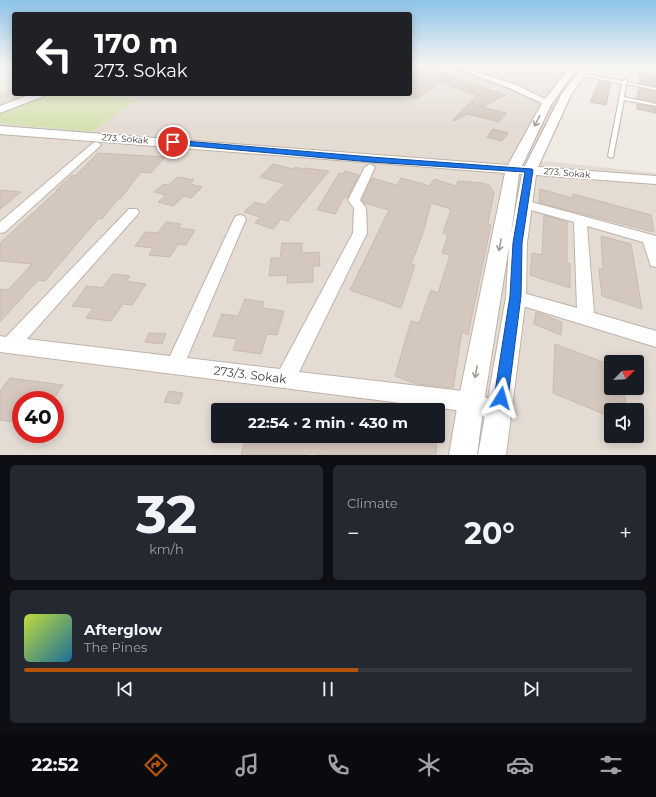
<!DOCTYPE html>
<meta charset="utf-8">
<style>
body{margin:0;font-family:Montserrat,sans-serif;background:#242831;color:#f1f3f6;height:100vh;display:flex;flex-direction:column;font-size:15px;white-space:nowrap}
*{box-sizing:border-box;margin:0}
p{font-size:13px;color:#9ea1a6}
.icon{flex:none;width:22px;height:22px;fill:none;stroke:currentColor;stroke-width:2;stroke-linecap:round;stroke-linejoin:round}
.map{position:relative;height:455px;overflow:hidden}
.details{display:flex;flex-direction:column;gap:10px;padding:10px;background:#0d0f14;flex:1}
.details>*{flex:none}
.hud{position:absolute;left:12px;top:12px;width:400px;height:84px;border-radius:4px;box-shadow:0 2px 10px #0003;background:#202124;color:#fff;overflow:hidden}
.needle{width:26px;rotate:65deg}
.tools{position:absolute;left:604px;top:355px;display:grid;gap:8px}
.tools a{display:grid;place-items:center;width:40px;height:40px;border-radius:4px;background:#171b24;box-shadow:0 2px 10px #0003;font-size:20px}
.speed{position:absolute;left:12px;top:391px;display:flex;gap:8px;font-size:20px;font-weight:700;text-align:center}
.speed>*{display:grid;place-content:center;width:52px;height:52px;border-radius:50%;background:#171b24;box-shadow:0 2px 10px #0003;line-height:1}
.speed .limit{border:6px solid #d22;background:#fff;color:#111}
.pin{position:absolute;display:grid;place-items:center;width:34px;height:34px;color:#fff;margin:-17px;border:2px solid #fff;border-radius:50%;box-shadow:0 1px 4px #0007}
.me{position:absolute;width:44px;margin:-22px;rotate:8deg;stroke-linejoin:round;filter:drop-shadow(0 0 3px #0008)}
.turn{display:flex;align-items:center;gap:14px;height:84px;padding:0 16px;font-size:18px}
.turn .icon{width:52px;height:52px;stroke-width:2.5}
.turn b{display:block;font-size:28px;line-height:34px}
.big{font-size:30px;font-weight:700;line-height:1.1}
.details .card{flex:1;display:flex;flex-direction:column;justify-content:center;gap:6px;min-width:0;padding:0 14px;border-radius:6px;background:#242831}
.details .dial{align-items:center;gap:0}
.dial b{font-size:52px;line-height:1}
.song{display:flex;align-items:center;gap:12px}
.cover{width:48px;height:48px;border-radius:6px;background:linear-gradient(135deg,hsl(70 70% 55%),hsl(200 70% 35%))}
.played{height:4px;border-radius:2px;background:linear-gradient(90deg,#b45309 55%,#363941 55%)}
.keys{display:flex;justify-content:space-around;direction:ltr}
.heat{display:flex;justify-content:space-between;align-items:center;font-size:22px;direction:ltr}
.details .tiles{flex:1;display:grid;gap:10px;grid-template-columns:1fr 1fr}
.card:last-child{grid-column:span 2}
.trip{position:absolute;left:211px;top:403px;width:234px;height:40px;border-radius:4px;background:#171b24;box-shadow:0 2px 10px #0003;font-weight:700;line-height:40px;text-align:center}
.menu{display:flex;height:64px;justify-content:space-around;align-items:center;background:#090b0e;color:#9ea1a6}
.menu .icon{width:28px;height:28px}
.menu .current{color:#b45309}
.menu b{font-size:18px;color:#f1f3f6}
.map>svg:first-child{display:block}
</style>
<div class="map">
<svg width="656" height="455" viewBox="0 0 656 455">
<rect width="100%" height="100%" fill="#f0eae4"/>
<!-- residential -->
<path fill="#e4dbd3" fill-rule="evenodd" d="M410,66H579L534,160L656,173V455H0V92L14,87V94H410ZM611,362H637V388H611ZM21,400H55V434H21ZM218,410H438V436H218ZM611,410H637V436H611Z"/>
<!-- green -->
<path fill="#d5e1b0" d="M51,94H103L135,101L91,132L0,123V114Z"/>
<!-- building -->
<g fill="#d4c7be" stroke="#cbbbaf">
<path d="M429,68L505,95L482,107L506,113L499,122L468,114L454,121L453,120L477,95L439,82L417,99L410,97V75Z"/>
<path d="M639,72L655,75L656,86L639,83Z"/>
<path d="M599,81L611,83L606,105L590,102Z"/>
<path d="M640,88L656,91V102L637,98L638,90L640,91Z"/>
<path d="M637,104L656,107V113L637,109Z"/>
<path d="M493,129L508,133L502,141L487,137Z"/>
<path d="M98,153L165,157L151,173L141,172L120,199H118L102,219L99,218L45,281L38,280L0,322V289L8,290L32,264L0,261V243L58,190H56L72,175L75,176Z"/>
<path d="M273,164L293,169L295,167L303,169L305,168L329,171L288,221L281,219L273,229L255,223L260,217L244,212L255,202L265,205L285,184L260,177Z"/>
<path d="M345,171L359,175L347,198L344,197L335,214L317,210L339,173L343,174Z"/>
<path d="M178,177L194,180L190,184L202,187L191,198L184,196L173,206L158,202L166,195L154,192L164,184L168,185Z"/>
<path d="M372,178L397,185L401,178L430,186L434,179L456,186L458,181L482,183L489,185L494,192L488,224L491,225L468,335L462,332L453,388L417,384L395,376L411,321L419,323L431,290L438,293L450,255L442,253L448,235L443,233L451,209L431,203L423,233L411,264L415,265L401,308L350,290L389,210L364,203L362,200Z"/>
<path d="M540,189L572,198L573,194L651,215L654,232L539,203Z"/>
<path d="M0,190L21,192L0,209Z"/>
<path d="M544,215L567,222V263L570,264V288L530,275L532,253L542,255Z"/>
<path d="M166,222L181,224L178,228L195,230L186,245L178,244L170,257L149,255L153,248L135,246L145,232L158,233Z"/>
<path d="M601,236L631,244L642,309L602,296L599,269L603,270Z"/>
<path d="M282,243H302V253L319,252L320,266H313V282L287,283L288,275L269,276L271,258H280Z"/>
<path d="M113,274L130,276L126,281L146,284L132,305L123,304L111,321L86,318L93,308L72,306L87,286L102,288Z"/>
<path d="M245,299L264,302L262,308L284,311L277,335L267,334L261,354L233,350L237,339L213,336L222,314L238,316Z"/>
<path d="M536,312L562,322L561,335L534,324Z"/>
<path d="M149,333L166,334L162,344L145,342Z"/>
<path d="M555,344L611,365V388H624L626,410H611V417L553,393Z"/>
<path d="M10,378L63,385L53,400H21V423L0,420V391Z"/>
<path d="M169,391L183,393L179,404L164,402Z"/>
<path d="M246,436H437L436,455H324L309,453V455H241Z"/>
</g>
<g fill="none" stroke-linecap="round" stroke-linejoin="round">
<defs>
<path id="service" d="M580,73L623,81L625,79L627,80V82L656,88V90L626,84L624,97L656,104V106L624,100L613,157L611,158L608,156L622,84L579,75L578,74Z"/>
<g id="minor">
<path d="M451,66H459L517,85L551,102L550,104H544L511,89Z"/>
<path d="M96,142L99,143L101,145L99,147L5,232L0,233V222L93,143Z"/>
<path d="M370,164L375,167L360,200L366,208L367,233L299,372L471,392L506,405L509,412L506,419L499,422L471,412L0,352V336L6,337L129,209H137L139,212L137,215L27,339L170,356L234,219L236,216L240,215L244,216L246,219L187,358L280,369L353,233L354,208L348,200L365,167Z"/>
<path d="M524,200L656,236V267L651,266L643,242L587,226L594,313L656,331V347L510,302L508,297L510,292L516,291L577,308L574,222L520,207L518,204L520,201Z"/>
</g>
<g id="tertiary">
<path d="M570,66H578L551,105L522,166H525L561,95L583,66H591L571,95L538,167L656,176V184L536,175L527,243L526,297L506,455H478L506,297L509,246L484,402L477,455H449L458,402L505,173L0,134V126L508,165L541,105ZM519,174H522L511,234Z"/>
<path d="M31,94H45L44,96L0,113V106Z"/>
</g>
</defs>
<!-- service casing -->
<use href="#service" stroke="#beb3ab" stroke-width="2"/>
<!-- minor casing -->
<use href="#minor" stroke="#beb3ab" stroke-width="2"/>
<!-- tertiary casing -->
<use href="#tertiary" stroke="#beb3ab" stroke-width="2"/>
<!-- service -->
<use href="#service" fill="#fff" fill-rule="evenodd"/>
<!-- minor -->
<use href="#minor" fill="#fff" fill-rule="evenodd"/>
<!-- tertiary -->
<use href="#tertiary" fill="#fff" fill-rule="evenodd"/>
</g>
<!-- one-way arrows -->
<defs><path id="oneway-shaft" d="M-6 0H5M1.5-3L5.5 0L1.5 3" fill="none" stroke-width="1.6" stroke-linecap="round" stroke-linejoin="round"/></defs>
<g stroke="#a09c9a">
<use href="#oneway-shaft" transform="translate(537 121) rotate(117)"/>
<use href="#oneway-shaft" transform="translate(500 245) rotate(101)"/>
<use href="#oneway-shaft" transform="translate(476 372) rotate(101)"/>
</g>
<!-- sky -->
<linearGradient id="sky" x2="0" y2="1"><stop stop-color="#8dc3e8"/><stop offset="0.51" stop-color="#f8f6f3"/><stop offset="1" stop-color="#f8f6f3" stop-opacity="0"/></linearGradient>
<rect width="656" height="129" fill="url(#sky)"/>
<!-- route -->
<path fill="#1a73e8" stroke="#114b97" d="M173,140L371,157L532,169L533,170L522,243L521,296L508,398L506,402L501,404L496,402L494,398L510,296L513,243L525,172L371,162L170,144L169,142Z"/>
<g text-anchor="middle" stroke-width="3.5" stroke-linejoin="round" paint-order="stroke">
<!-- far-street labels -->
<g font-size="9" fill="#423a35" stroke="#fff">
<text transform="translate(125 139) rotate(4)" y="3">273. Sokak</text>
<text transform="translate(567 173) rotate(5)" y="3">273. Sokak</text>
</g>
<!-- near-street labels -->
<g font-size="12" fill="#423a35" stroke="#fff">
<text transform="translate(250 375) rotate(7)" y="4">273/3. Sokak</text>
</g>
</g>
</svg>
<div class="tools">
<a><svg class="needle" viewBox="-14 -14 28 28"><path d="M0-13l5 13h-10z" fill="#e53935"/><path d="M0 13l5-13h-10z" fill="#9ea1a6"/></svg></a>
<a><svg class="icon" aria-label="sound" viewBox="0 0 24 24"><path d="M4 9h4l5-4v14l-5-4H4zM17 9q2 3 0 6"/></svg></a>
</div>
<div class="speed"><div class="limit">40</div></div>
<div class="pin" style="left:173px;top:142px;background:#d93025"><svg class="icon" aria-label="arrive" viewBox="0 0 24 24"><path d="M6 21V4h12l-3 4 3 4H6"/></svg></div>
<svg class="me" style="left:501px;top:398px" viewBox="-20 -20 40 40"><path d="M0-17L14 15 0 8-14 15z" fill="#1a73e8" stroke="#fff" stroke-width="4"/></svg>
<div class="trip">22:54 · 2 min · 430 m</div>
<div class="hud">
<div class="turn"><svg class="icon" aria-label="left" viewBox="0 0 24 24"><path d="M17 20v-9H6M10 6l-5 5 5 5"/></svg><div><b>170 m</b>273. Sokak</div></div>
</div>
</div>
<section class="details">
<div class="tiles">
<div class="card dial"><b>32</b><p>km/h</p></div>
<div class="card"><p>Climate</p>
<div class="heat"><a>−</a><b class="big">20°</b><a>+</a></div>
</div>
<div class="card">
<div class="song"><i class="cover"></i><div><b>Afterglow</b><p>The Pines</p></div></div>
<div class="played"></div>
<div class="keys"><svg class="icon" aria-label="previous" viewBox="0 0 24 24"><path d="M18 5L8 12l10 7zM5 5v14"/></svg><svg class="icon" aria-label="pause" viewBox="0 0 24 24"><path d="M8 5v14M16 5v14"/></svg><svg class="icon" aria-label="next" viewBox="0 0 24 24"><path d="M6 5l10 7-10 7zM19 5v14"/></svg></div>
</div>
</div>
</section>
<nav class="menu">
<b>22:52</b>
<svg class="icon current" aria-label="directions" viewBox="0 0 24 24"><path d="M12 3l9 9-9 9-9-9zM9 14v-3h6M13 9l2 2-2 2"/></svg>
<svg class="icon" aria-label="music" viewBox="0 0 24 24"><path d="M9 18V5l10-2v13"/><circle cx="6" cy="18" r="3"/><circle cx="16" cy="16" r="3"/></svg>
<svg class="icon" aria-label="phone" viewBox="0 0 24 24"><path d="M5 4h4l2 5-3 2q2 4 5 5l2-3 5 2v4C11 20 4 13 5 4z"/></svg>
<svg class="icon" aria-label="climate" viewBox="0 0 24 24"><path d="M12 3v18M4 7l16 10M4 17L20 7"/></svg>
<svg class="icon" aria-label="car" viewBox="0 0 24 24"><path d="M5 17H2v-5l4-1 3-4h7l3 4 3 1v5h-3M9 17h6M6 11h13"/><circle cx="7" cy="17" r="2"/><circle cx="17" cy="17" r="2"/></svg>
<svg class="icon" aria-label="filters" viewBox="0 0 24 24"><path d="M4 7h16M4 17h16"/><circle cx="9" cy="7" r="2"/><circle cx="15" cy="17" r="2"/></svg>
</nav>
